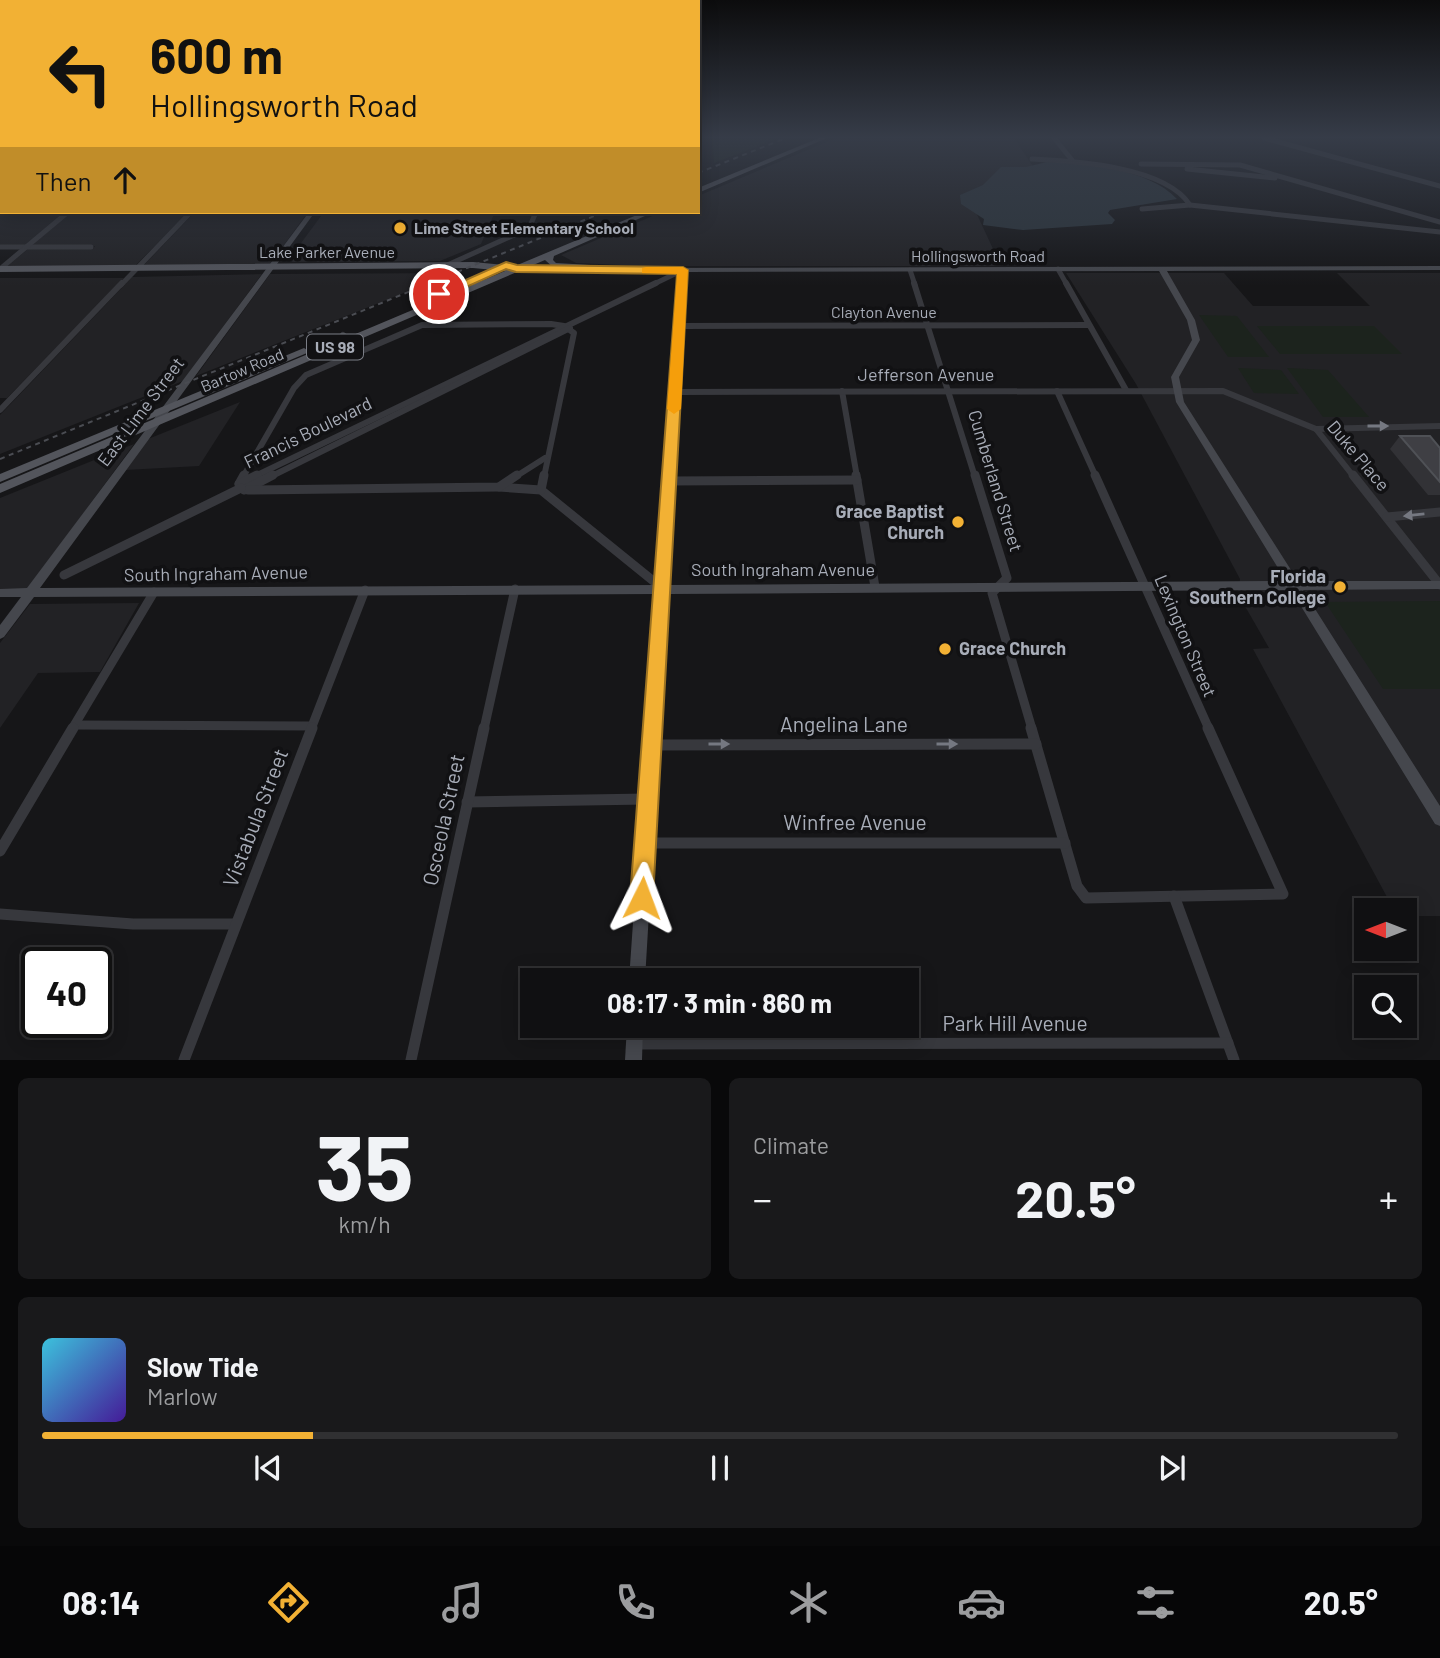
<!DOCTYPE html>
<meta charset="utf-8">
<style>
body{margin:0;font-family:Barlow,sans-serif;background:#19191b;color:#f1f3f6;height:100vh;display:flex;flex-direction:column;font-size:26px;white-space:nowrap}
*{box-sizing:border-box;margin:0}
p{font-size:23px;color:#9c9d9f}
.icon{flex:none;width:38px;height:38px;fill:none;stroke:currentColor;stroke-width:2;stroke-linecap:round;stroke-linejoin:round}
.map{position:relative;height:1060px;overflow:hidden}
.panel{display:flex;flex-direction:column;gap:18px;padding:18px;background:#09090a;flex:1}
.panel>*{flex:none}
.top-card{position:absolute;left:0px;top:0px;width:700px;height:214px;box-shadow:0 4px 18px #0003,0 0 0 2px #303032;background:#f2b134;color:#111;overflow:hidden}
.needle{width:46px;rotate:270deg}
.buttons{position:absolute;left:1354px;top:898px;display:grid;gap:14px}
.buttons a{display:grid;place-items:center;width:63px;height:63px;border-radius:0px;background:#101012;box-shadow:0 4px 18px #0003,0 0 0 2px #303032;font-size:35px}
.speed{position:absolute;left:21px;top:947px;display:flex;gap:14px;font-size:35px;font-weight:700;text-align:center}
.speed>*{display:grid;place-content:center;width:91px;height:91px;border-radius:50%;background:#101012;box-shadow:0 4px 18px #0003,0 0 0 2px #303032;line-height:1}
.speed .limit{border:4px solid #111;border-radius:10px;background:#fff;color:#111}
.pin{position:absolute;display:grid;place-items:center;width:60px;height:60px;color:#fff;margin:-30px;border:4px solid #fff;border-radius:50%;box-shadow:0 2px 7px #0007}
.me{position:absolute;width:77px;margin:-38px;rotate:3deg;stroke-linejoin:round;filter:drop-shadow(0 0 5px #0008)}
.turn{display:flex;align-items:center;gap:24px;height:147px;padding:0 35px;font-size:32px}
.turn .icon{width:91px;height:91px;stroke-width:2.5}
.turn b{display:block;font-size:49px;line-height:60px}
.then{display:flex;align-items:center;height:66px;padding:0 35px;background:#0003;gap:14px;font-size:26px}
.big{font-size:52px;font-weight:700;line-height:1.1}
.panel .widget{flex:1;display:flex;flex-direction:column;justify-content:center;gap:10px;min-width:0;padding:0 24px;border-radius:10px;background:#19191b}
.panel .dial{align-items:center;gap:0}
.dial b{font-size:91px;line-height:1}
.song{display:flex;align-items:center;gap:21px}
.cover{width:84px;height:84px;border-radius:10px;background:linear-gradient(135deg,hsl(190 70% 55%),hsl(260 70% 35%))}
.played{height:7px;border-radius:4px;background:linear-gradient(90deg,#f2b134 20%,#303032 20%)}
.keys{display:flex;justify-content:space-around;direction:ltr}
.heat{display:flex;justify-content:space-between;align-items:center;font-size:38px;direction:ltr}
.panel .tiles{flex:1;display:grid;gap:18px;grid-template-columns:1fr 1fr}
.widget:last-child{grid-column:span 2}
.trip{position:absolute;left:520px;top:968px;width:399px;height:70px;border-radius:0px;background:#101012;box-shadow:0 4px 18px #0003,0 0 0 2px #303032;font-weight:700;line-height:70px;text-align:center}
.tab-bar{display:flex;height:112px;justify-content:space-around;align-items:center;background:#060607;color:#9c9d9f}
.tab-bar .icon{width:49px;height:49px}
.tab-bar .current{color:#f2b134}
.tab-bar b{font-size:32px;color:#f1f3f6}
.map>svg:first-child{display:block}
</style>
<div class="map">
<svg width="1440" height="1060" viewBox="0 0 1440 1060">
<rect width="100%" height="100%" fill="#161618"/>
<!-- built -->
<g fill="#222225">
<path d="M836,138H1014L1036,171L974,208L1001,266H643L576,263L561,255L662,212H698V196Z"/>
<path d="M0,205L2,212H64L24,246H0Z"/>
<path d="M71,212H188L134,267H6L28,249H93L95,246H31Z"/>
<path d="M195,212H308L270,264L142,267Z"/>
<path d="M324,212H495L481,244L440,261L292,262L294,258H290Z"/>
<path d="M454,273L196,376L270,274Z"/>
<path d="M1066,273H1224L1253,306H1370L1337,273H1440V916H1405V910H1394L1253,649L1269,648L1238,594L1240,579L1136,384Z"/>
<path d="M262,274L183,381L0,454V415L132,277Z"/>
<path d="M0,278H124L7,398H0Z"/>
<path d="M240,402L199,466L125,470L148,439Z"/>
<path d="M134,444L28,589H0V498Z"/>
<path d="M139,603L100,672L38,673L0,728V643L30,604Z"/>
</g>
<!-- green -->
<g fill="#1c231d">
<path d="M713,138H778L714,163Z"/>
<path d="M1199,315L1237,316L1269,357H1228Z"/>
<path d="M1257,326H1374L1402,354H1280Z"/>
<path d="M1238,368L1281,370L1299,394L1254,393Z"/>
<path d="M1287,368L1328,370L1369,417H1323Z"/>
<path d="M1440,601V689H1383L1325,602Z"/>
</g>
<!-- water -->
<path fill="#2c353c" d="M1047,162C1086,164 1148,168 1177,199L1110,210L1108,213L1115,220L1112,224L1023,230L983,225L984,219L961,204L960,195L983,185L1001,167H1026Z"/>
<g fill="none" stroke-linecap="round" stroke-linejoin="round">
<!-- street-far3 -->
<g stroke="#37383d" stroke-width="5">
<path d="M1054,138L1072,160"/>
<path d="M1264,138L1440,186"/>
<path d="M1032,159C1074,161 1165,166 1190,205L1142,209"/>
<path d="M1141,164L1240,165L1440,222"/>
<path d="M1187,169L1275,178"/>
<path d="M1190,205L1440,232"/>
<path d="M0,247H91"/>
<path d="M0,269L68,212"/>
<path d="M1058,269L1067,285"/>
<path d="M910,270L915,285"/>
<path d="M434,271L523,231L530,226L536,212"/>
<path d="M121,285L191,212"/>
<path d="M652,285L683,270"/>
</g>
<!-- street-far2 -->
<g stroke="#37383d" stroke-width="6">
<path d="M914,283L975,477"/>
<path d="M1066,283L1126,390"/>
<path d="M681,326L1088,325"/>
<path d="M343,335L361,350"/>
<path d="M842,391L857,477"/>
<path d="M1057,391L1096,477"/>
<path d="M675,392L1223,391L1316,429L1354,477"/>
<path d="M0,410L122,283"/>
<path d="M1316,429L1440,426"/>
<path d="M243,477L294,388L306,375L422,325L551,324L564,326L574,333L544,477"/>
<path d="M253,477L656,283"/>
<path d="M270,477L570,328"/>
<path d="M515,477L545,458"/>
</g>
<!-- street-far1 -->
<g stroke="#37383d" stroke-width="9">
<path d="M856,475L875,587"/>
<path d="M975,475L1007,578L992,593L1032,729"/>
<path d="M1095,475L1209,729"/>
<path d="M1353,475L1440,585"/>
<path d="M669,481L857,480"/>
<path d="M239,484L244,475"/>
<path d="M239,484L257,475"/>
<path d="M499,487L541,490L662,588"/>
<path d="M244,490L273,475"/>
<path d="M248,490L499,487L517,475"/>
<path d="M541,490L544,475"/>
<path d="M1387,517L1440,512"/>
<path d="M64,575L241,488"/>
<path d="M75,725L312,726"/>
<path d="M72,729L154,592"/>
<path d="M311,729L365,590"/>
<path d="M484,729L515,589"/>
</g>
<!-- street -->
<g stroke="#37383d" stroke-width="11">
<path d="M1031,728L1077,886L1086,898L1283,894L1208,728"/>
<path d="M651,745L1036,744"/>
<path d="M467,802L647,799"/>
<path d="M645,843H1065"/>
<path d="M0,851L73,728"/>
<path d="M1174,896L1234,1060"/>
<path d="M0,914L133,924H235"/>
<path d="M634,1044L1228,1043"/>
<path d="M184,1060L312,728"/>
<path d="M411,1060L484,728"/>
</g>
<!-- secondary -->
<g fill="#45474d" fill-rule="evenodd">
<path d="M2,171V175L0,176V172Z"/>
<path d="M309,212H315L40,588L657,585L679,272H614V268H617L1440,266V270L1167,271L1195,320L1200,340L1179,377L1184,402L1298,581H1440V589L1303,590L1440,806V826L1435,824L1291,590L668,594L645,980H629L656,594L34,597L4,637L0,639V625L21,597H0V589L27,588ZM1159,271L1187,320L1192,340L1171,377L1176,402L1286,581L668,585L687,272Z"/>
<path d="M513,267L600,268L604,270L600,272L516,271L512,269Z"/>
<path d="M627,1026H643L642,1060H625Z"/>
</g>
<!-- primary -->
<g fill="#53555c" fill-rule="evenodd">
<path d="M819,138H827L698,193V188Z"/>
<path d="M644,212H654L554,256L553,260L556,263L625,267L629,270L628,272L554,268L545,260L0,493V484L505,271L473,268L0,272V266L473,262L515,266Z"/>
<path d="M304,348L309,351L307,353L0,482V474Z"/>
</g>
<!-- rail -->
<g stroke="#4a4c52" stroke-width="2" stroke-dasharray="5 4.5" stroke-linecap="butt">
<path d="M698,173L786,138"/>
<path d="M0,459L604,212"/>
</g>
</g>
<!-- wall -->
<path fill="#323236" d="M1400,436L1440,448V495H1428L1390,449Z"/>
<!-- building -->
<path fill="#3f3f44" stroke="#4f5156" stroke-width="2" d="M1400,436H1430L1440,448V482Z"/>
<!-- one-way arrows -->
<defs><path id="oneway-solid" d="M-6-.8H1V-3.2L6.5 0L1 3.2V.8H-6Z" transform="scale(1.75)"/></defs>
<g fill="#757881">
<use href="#oneway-solid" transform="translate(1378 426)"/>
<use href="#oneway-solid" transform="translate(1414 515) rotate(174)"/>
<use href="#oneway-solid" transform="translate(719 744)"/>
<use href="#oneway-solid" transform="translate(947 744)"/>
</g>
<!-- sky -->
<linearGradient id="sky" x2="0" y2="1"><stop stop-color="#0c0c0d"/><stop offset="0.48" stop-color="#363c48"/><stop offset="1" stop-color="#363c48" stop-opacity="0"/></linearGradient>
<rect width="1440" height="286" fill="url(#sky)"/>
<!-- route -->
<path fill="#f2b134" stroke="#9d7322" stroke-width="2" d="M506,262L517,265L683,267L688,270L653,898L650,906L642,909L634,906L630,898L677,274L516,272L506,269L444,297L434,294Z"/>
<!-- slow -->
<path fill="#f59e0b" d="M646,267H683L688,270L681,409L674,414L667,409L677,274L642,273V268Z"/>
<!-- markers -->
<g fill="#f2b134" stroke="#111113" stroke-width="2.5">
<circle cx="400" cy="228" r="7"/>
<circle cx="958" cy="522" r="7"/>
<circle cx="1340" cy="587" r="7"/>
<circle cx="945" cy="649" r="7"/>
</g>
<g text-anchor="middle" stroke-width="7" stroke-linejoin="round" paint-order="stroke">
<!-- far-poi labels -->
<g font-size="16" font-weight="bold" fill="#a8adb8" stroke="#111113" text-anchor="start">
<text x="414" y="234">Lime Street Elementary School</text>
</g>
<!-- far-street labels -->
<g font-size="16" fill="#a8adb8" stroke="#111113">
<text x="327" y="258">Lake Parker Avenue</text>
<text x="978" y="262">Hollingsworth Road</text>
<text x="884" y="318">Clayton Avenue</text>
<text transform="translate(242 370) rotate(-23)" y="6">Bartow Road</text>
</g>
<!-- shield labels -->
<rect fill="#111113" stroke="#7b7e86" stroke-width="2" x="307" y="334.5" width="56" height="25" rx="5"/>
<g font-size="16" font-weight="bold" fill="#a8adb8">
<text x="335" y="353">US 98</text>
</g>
<!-- street labels -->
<g font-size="18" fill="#a8adb8" stroke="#111113">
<text x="926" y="381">Jefferson Avenue</text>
<text transform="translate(141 412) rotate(-53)" y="6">East Lime Street</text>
<text transform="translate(308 433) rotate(-26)" y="6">Francis Boulevard</text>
<text transform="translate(1358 456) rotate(50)" y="6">Duke Place</text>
<text transform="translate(995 481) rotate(73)" y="6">Cumberland Street</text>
<text x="783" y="576">South Ingraham Avenue</text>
<text transform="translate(216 574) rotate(-1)" y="6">South Ingraham Avenue</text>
<text transform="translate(1185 636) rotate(67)" y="6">Lexington Street</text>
</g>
<!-- poi labels -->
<g font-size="18" font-weight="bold" fill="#a8adb8" stroke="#111113" text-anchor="end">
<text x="944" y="518">Grace Baptist<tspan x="944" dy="21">Church</tspan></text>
<text x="1326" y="583">Florida<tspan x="1326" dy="21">Southern College</tspan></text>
<text x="959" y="655" text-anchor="start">Grace Church</text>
</g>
<!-- near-street labels -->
<g font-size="21" fill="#a8adb8" stroke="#111113">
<text x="844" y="732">Angelina Lane</text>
<text transform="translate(256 818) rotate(-69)" y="7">Vistabula Street</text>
<text transform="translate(444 820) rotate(-78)" y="7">Osceola Street</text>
<text x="855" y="830">Winfree Avenue</text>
<text x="1015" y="1031">Park Hill Avenue</text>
</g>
</g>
</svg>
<div class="buttons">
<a><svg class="needle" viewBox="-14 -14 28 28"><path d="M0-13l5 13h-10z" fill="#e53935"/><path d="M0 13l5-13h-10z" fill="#9c9d9f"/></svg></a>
<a><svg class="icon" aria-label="search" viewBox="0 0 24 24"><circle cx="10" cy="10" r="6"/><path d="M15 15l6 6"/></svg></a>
</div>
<div class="speed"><div class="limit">40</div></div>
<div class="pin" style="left:439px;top:294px;background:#d93025"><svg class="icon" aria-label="arrive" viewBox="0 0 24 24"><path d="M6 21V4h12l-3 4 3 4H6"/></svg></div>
<svg class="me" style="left:642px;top:898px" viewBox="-20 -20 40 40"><path d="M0-17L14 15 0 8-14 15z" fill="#f2b134" stroke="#fff" stroke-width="4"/></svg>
<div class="trip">08:17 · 3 min · 860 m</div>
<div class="top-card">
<div class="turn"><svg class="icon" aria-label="left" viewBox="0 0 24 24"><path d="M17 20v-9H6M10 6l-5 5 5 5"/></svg><div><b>600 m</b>Hollingsworth Road</div></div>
<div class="then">Then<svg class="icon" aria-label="ahead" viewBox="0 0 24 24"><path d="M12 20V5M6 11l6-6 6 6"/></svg></div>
</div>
</div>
<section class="panel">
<div class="tiles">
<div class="widget dial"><b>35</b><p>km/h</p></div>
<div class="widget"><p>Climate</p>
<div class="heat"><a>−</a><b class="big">20.5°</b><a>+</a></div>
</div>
<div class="widget">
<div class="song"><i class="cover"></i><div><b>Slow Tide</b><p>Marlow</p></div></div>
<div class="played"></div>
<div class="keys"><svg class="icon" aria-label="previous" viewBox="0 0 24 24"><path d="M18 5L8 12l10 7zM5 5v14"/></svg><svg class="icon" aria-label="pause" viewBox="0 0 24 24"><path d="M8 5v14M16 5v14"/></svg><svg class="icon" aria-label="next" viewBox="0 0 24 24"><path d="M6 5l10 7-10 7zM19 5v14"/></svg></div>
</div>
</div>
</section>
<nav class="tab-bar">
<b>08:14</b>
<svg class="icon current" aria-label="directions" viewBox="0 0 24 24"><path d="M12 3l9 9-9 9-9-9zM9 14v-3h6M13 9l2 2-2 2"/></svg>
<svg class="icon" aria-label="music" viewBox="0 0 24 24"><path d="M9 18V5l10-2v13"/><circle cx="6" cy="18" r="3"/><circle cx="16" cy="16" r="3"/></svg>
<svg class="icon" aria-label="phone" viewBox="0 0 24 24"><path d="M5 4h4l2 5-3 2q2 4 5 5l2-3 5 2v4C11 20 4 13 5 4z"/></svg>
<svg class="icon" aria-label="climate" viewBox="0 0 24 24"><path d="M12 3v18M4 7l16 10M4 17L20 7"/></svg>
<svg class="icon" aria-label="car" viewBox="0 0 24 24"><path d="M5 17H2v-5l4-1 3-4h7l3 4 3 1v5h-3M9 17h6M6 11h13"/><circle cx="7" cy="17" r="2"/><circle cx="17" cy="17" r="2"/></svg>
<svg class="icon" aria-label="filters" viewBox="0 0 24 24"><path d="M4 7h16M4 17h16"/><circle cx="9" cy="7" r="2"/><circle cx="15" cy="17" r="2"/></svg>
<b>20.5°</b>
</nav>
